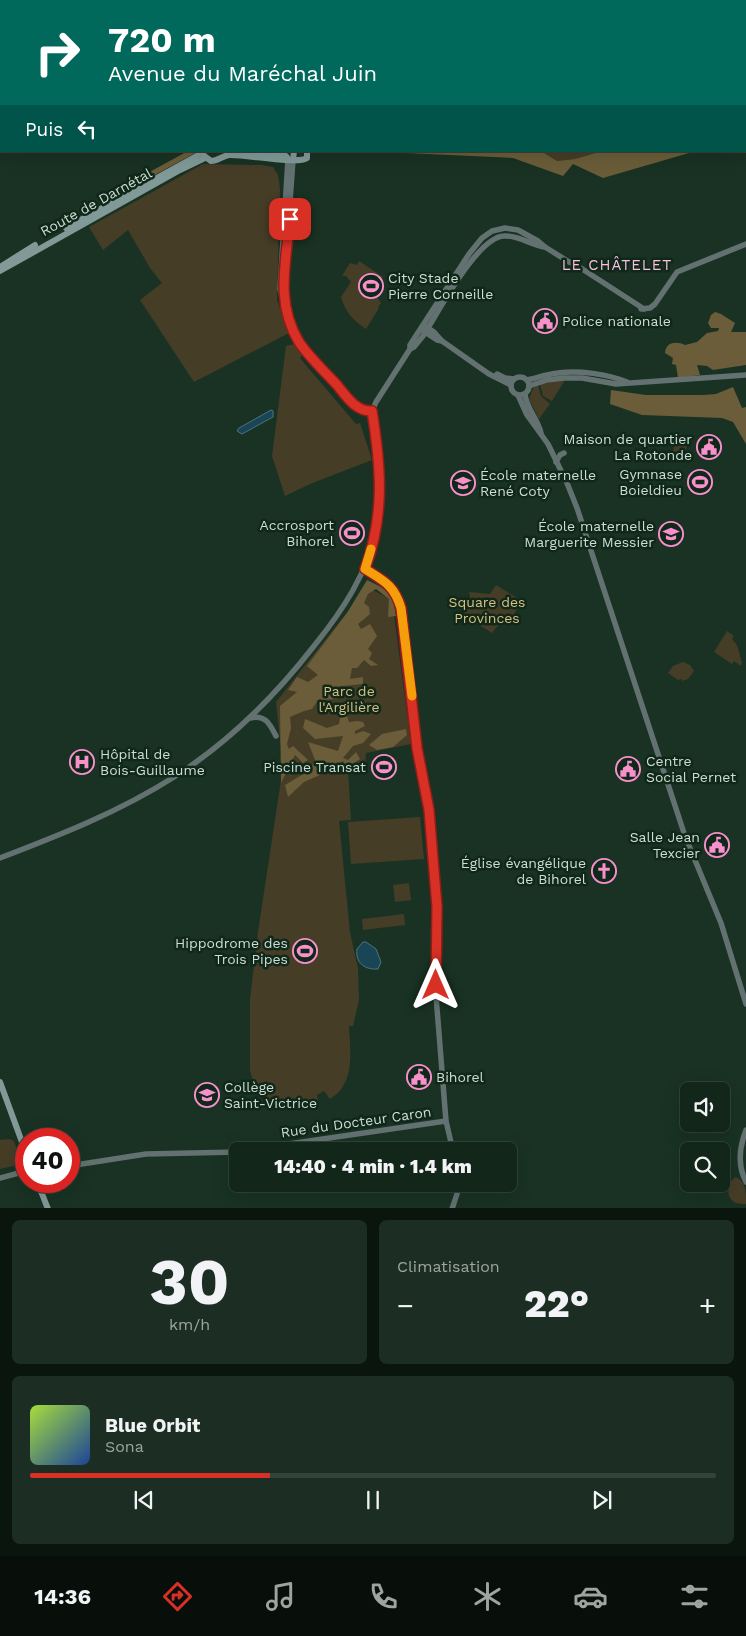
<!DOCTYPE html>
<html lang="fr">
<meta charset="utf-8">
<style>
body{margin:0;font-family:"Work Sans",sans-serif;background:#1c2e23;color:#f1f3f6;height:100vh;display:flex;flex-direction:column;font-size:19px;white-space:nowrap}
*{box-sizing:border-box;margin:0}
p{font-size:16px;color:#9da5a2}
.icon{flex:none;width:28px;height:28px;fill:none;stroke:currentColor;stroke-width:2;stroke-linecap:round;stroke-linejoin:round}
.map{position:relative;height:1208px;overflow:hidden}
.details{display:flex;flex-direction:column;gap:12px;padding:12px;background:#0a150e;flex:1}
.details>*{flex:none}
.banner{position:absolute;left:0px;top:0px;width:746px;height:152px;box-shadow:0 5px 20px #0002,0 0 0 1px #324339;background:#00695c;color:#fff;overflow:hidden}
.fabs{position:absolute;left:680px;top:1082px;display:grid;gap:10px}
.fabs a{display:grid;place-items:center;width:50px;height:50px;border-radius:8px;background:#13261a;box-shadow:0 5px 20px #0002,0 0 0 1px #324339;font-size:25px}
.speed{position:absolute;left:15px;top:1128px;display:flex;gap:10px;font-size:25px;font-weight:700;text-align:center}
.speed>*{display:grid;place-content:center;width:65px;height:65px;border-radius:50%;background:#13261a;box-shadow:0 5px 20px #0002,0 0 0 1px #324339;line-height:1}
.speed .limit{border:8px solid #d22;background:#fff;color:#111}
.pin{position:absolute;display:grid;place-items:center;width:42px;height:42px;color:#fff;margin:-21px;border-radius:10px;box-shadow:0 2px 8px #0006}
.me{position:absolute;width:55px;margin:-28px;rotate:0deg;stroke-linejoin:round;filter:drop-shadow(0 0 4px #0008)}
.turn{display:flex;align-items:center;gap:18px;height:105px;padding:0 25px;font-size:22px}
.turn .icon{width:65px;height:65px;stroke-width:2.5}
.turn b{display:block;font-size:35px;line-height:42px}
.then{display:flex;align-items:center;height:48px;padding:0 25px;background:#0003;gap:10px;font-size:19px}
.big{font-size:38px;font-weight:800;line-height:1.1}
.details .widget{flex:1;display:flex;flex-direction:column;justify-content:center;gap:8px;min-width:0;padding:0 18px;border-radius:8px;background:#1c2e23}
.details .dial{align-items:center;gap:0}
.dial b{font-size:65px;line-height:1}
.song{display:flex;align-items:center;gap:15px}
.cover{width:60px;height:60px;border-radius:8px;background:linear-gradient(135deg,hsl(80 70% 55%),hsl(220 70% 35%))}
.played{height:5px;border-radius:2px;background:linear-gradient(90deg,#d93025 35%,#324339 35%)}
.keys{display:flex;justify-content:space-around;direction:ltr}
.heat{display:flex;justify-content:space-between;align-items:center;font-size:28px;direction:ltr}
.details .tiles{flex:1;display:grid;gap:12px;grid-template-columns:1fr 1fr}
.widget:last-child{grid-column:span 2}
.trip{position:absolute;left:229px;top:1142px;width:288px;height:50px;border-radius:8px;background:#13261a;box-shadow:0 5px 20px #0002,0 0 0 1px #324339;font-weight:800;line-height:50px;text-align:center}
.dock{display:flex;height:80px;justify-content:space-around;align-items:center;background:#080f0a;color:#9da5a2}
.dock .icon{width:35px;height:35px}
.dock .selected{color:#d93025}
.dock b{font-size:22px;color:#f1f3f6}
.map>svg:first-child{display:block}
</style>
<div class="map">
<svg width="746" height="1209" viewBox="0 0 746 1209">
<rect width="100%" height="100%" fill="#193223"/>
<!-- green -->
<g fill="#463d27">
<path d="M541,151H602L575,159L557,161Z"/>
<path d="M203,164L262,165L273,167L278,175L280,189L277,300L289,333L194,382L140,300L162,283L150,268L128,230L103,250L89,227Z"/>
<path d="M359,261L383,277L375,290L379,293L377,297L381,303L378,307L379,308L366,329C354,321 345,312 341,297L351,282L346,276H342L350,263L357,265Z"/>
<path d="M295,344L303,354L300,358L304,363L356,424L360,423L372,460L310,484L285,496L272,456L286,346Z"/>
<path d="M565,380L552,401L543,396L540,384Z"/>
<path d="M538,385L541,396L550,404L539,419L529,399L533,388Z"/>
<path d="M677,434L689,436L684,457L672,455Z"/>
<path d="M496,585L522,601L511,619H503L492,633L463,615L470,596L469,592L490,594Z"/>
<path d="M367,587L392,600L411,744L366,753L365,766L348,770L351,820L339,821L350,932L358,969L359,1000L353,1026H349C350,1052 356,1083 330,1099L324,1091L317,1095L318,1101L272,1107L254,1084L250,1071V999L258,932L281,780V749L276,702Z"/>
<path d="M727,631L734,636L732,639L737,645L742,663L741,666L734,661L732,664L714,652Z"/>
<path d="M683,662L690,665L694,671L688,679L682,681L681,679L678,680L668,673L673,666Z"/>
<path d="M420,817L424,859L351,864L348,822Z"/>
<path d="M409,883L411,900L395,902L393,885Z"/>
<path d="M404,914L405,925L363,930L362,919Z"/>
<path d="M10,1139L14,1141L22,1164L0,1169V1140Z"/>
<path d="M735,1177C746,1180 746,1193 746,1204C742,1204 737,1204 734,1202C725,1196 728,1183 735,1177Z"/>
</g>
<!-- forest -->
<g fill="#6b5d39">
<path d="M188,151H199L103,203L100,199Z"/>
<path d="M395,151H541L557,161L575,159L602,151H696L603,178L573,164L563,176L513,158L406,153Z"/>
<path d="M715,312L721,314L735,323L731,332H746V365L713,370L707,366L697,365L700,375L678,378L676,365L672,364L673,358L665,353C666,342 676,341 685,345L697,342L707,333L718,331L719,328H711L708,323L711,315Z"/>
<path d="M733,387L742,408L746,407V444L733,422L722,418L642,415L610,404L611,390L646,395H703L716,394Z"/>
<path d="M367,580C388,590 393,592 396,616L388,617L389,599L376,589L368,594L364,603L369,607L370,614L358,624L361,629L370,624L377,636L368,649L372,653L369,659L378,665L371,666L364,660L357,668H352L350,679L363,677V684L333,687L337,699L318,700L312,709L304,711L290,717L291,728L287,744L289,749L293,746L308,760L303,763L295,755L281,783L280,706L297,692L288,690L297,677L308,682L318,675L307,666L347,613Z"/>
<path d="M347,716L349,722L358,721L363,722L365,726L355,731V734L363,731L371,734L363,743L353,746L343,758L348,760L356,752L360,759L347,768L343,761L329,771L304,782L288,797L285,785L310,770L315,760L308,742L338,751L343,736L315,739L303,728L305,719L327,728L339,724L340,718Z"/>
<path d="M406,729L407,735L393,747L377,750L369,745L382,734Z"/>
</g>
<!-- water -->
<g fill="#194656" stroke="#50737c">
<path d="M271,410L273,411V417L242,434L237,431L239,428Z"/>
<path d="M363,942H366L376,949L381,962L378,969C365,970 355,963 357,949Z"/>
</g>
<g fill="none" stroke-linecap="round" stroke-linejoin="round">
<!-- tertiary -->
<g stroke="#637271" stroke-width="5.5">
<path d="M345,1L346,0"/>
<path d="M293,160L284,285V298L287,314L301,344L353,403L363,410L372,411"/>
<path d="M282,297L280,289L288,159"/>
<path d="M641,309L650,308L655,304L677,272L746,244"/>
<path d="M425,326L434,332L442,341"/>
<path d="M422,330L437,340L442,341L489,374L511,385"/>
<path d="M410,349L414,347L423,336C438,313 477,237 504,236C518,235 531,245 545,247"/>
<path d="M497,374L505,378L514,379"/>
<circle cx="520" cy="386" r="9"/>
<path d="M527,380C537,378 547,374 558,373C579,370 607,374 627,382"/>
<path d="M529,386L547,380L563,378H582L616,384L746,375"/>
<path d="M525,394C526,408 538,419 541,433"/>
<path d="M518,395L527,415L548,444L567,483L577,508L685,836L721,923L746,1004"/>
<path d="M556,462L560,455L564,453"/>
<path d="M365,569C384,581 394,585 401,608L417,748L429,810L437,907L436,996L446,1121L453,1151"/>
<path d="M250,718C265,714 270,724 276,736"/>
<path d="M0,858C60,835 119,812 174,777C228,743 275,696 314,646C343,610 367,574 377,528C385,490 378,449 372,411L376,402L410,349V345L469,254L482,238L492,231L505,228L518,230L538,241L545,247L569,262L573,263L644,309"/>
<path d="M746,1130C739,1148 737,1165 746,1182"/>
<path d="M240,1151L446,1121"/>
<path d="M69,1166L146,1154L238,1152"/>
<path d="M0,1178L26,1171"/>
<path d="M452,1209L457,1194L458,1184"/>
</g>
<!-- secondary -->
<g stroke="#819a98" stroke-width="6">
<path d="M745,45H746"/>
<path d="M238,151L286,156L288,159"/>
<path d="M203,155L211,161C218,161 222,156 229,155C245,154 297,165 307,158V151"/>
<path d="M293,160L294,151"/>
<path d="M66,228L197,156L201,151"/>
<path d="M0,267L35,245"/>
<path d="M0,271L180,170L205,158"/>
<path d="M0,1082L26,1153"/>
<path d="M37,1181L48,1209"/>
</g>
<!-- trunk -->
<g stroke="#a4c6c4" stroke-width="8">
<path d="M111,0L112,1"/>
<path d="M121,0L122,1"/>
<path d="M745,25H746"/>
<path d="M745,33H746"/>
</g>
</g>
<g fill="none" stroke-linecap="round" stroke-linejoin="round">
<defs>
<path id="route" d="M290,219C286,262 275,303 299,342C309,357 324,371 337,385C346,396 356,412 372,411C381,467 385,515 365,569C384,581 394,585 401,608L417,748L429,810L437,907L436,985"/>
</defs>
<!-- route casing -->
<use href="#route" stroke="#8d1f18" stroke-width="12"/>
<!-- route -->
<use href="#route" stroke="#d93025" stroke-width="9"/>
<!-- slow -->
<path stroke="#f59e0b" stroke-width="9" d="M371,549L365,569C384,581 394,585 401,608L412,696"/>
</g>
<!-- icons -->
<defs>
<symbol id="stadium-ring" viewBox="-11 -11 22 22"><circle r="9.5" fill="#0f281a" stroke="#f890cb" stroke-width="1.5"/><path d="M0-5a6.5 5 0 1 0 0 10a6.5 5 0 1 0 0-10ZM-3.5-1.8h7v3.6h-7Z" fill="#f890cb"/></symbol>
<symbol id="civic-ring" viewBox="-11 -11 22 22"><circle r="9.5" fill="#0f281a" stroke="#f890cb" stroke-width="1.5"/><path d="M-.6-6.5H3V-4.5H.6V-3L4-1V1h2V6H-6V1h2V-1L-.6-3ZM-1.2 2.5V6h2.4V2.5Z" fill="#f890cb"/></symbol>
<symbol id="school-ring" viewBox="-11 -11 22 22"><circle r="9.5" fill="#0f281a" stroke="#f890cb" stroke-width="1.5"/><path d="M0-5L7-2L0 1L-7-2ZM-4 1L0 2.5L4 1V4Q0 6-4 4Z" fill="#f890cb"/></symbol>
<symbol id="hospital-ring" viewBox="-11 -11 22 22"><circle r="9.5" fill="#0f281a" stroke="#f890cb" stroke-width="1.5"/><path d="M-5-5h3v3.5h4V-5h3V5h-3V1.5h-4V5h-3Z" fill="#f890cb"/></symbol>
<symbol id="church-ring" viewBox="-11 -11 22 22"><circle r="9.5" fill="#0f281a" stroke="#f890cb" stroke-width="1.5"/><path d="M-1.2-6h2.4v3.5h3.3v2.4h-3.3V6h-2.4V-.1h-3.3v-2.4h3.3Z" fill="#f890cb"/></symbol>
</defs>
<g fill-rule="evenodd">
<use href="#stadium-ring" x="357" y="272" width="28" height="28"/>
<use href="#civic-ring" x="531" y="307" width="28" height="28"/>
<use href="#civic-ring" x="695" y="433" width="28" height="28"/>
<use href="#stadium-ring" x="686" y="468" width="28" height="28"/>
<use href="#school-ring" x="449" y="469" width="28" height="28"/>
<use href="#stadium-ring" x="338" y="519" width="28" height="28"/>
<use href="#school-ring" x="657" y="520" width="28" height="28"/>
<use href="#hospital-ring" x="68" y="748" width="28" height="28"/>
<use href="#stadium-ring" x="370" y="753" width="28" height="28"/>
<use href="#civic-ring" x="614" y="755" width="28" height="28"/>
<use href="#civic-ring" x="703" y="831" width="28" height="28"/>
<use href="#church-ring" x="590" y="857" width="28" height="28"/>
<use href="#stadium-ring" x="291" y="937" width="28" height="28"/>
<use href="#civic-ring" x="405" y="1063" width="28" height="28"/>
<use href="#school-ring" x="193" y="1081" width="28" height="28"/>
</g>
<g text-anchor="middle" stroke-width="5" stroke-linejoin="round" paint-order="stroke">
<!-- street labels -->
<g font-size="14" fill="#cfddd4" stroke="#0f281a">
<text transform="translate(96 202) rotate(-29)" y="5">Route de Darnétal</text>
<text transform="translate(356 1122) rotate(-8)" y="5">Rue du Docteur Caron</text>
</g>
<!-- poi labels -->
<g font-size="14" fill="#cfddd4" stroke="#0f281a" text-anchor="end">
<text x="388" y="283" text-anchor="start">City Stade<tspan x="388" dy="16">Pierre Corneille</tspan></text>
<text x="562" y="326" text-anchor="start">Police nationale</text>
<text x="692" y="444">Maison de quartier<tspan x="692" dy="16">La Rotonde</tspan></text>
<text x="682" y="479">Gymnase<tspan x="682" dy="16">Boieldieu</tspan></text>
<text x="480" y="480" text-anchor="start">École maternelle<tspan x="480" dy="16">René Coty</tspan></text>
<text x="334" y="530">Accrosport<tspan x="334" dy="16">Bihorel</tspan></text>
<text x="654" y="531">École maternelle<tspan x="654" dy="16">Marguerite Messier</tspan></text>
<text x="100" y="759" text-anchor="start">Hôpital de<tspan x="100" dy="16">Bois-Guillaume</tspan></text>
<text x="646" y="766" text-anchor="start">Centre<tspan x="646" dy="16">Social Pernet</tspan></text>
<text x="366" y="772">Piscine Transat</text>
<text x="700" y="842">Salle Jean<tspan x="700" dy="16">Texcier</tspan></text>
<text x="586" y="868">Église évangélique<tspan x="586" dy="16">de Bihorel</tspan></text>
<text x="288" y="948">Hippodrome des<tspan x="288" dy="16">Trois Pipes</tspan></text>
<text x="436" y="1082" text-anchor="start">Bihorel</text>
<text x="224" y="1092" text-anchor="start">Collège<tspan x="224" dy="16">Saint-Victrice</tspan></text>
</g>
<!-- park labels -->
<g font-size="14" fill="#d9bf81" stroke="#0f281a">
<text x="487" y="607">Square des<tspan x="487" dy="16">Provinces</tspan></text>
<text x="349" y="696">Parc de<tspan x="349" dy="16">l'Argilière</tspan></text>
</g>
<!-- neighbourhood labels -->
<g font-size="15" letter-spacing="1" fill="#fbbfdf" stroke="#0f281a">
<text x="617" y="270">LE CHÂTELET</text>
</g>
</g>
</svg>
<div class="fabs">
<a><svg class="icon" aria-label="sound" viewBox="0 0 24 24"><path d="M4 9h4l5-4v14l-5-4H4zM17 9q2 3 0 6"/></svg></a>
<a><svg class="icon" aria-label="search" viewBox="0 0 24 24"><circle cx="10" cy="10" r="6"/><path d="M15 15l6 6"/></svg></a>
</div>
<div class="speed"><div class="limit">40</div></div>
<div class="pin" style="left:290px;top:219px;background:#d93025"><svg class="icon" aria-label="arrive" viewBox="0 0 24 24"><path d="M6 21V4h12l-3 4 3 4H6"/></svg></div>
<svg class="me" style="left:436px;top:985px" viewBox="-20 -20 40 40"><path d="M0-17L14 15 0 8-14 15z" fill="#d93025" stroke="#fff" stroke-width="4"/></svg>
<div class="trip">14:40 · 4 min · 1.4 km</div>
<div class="banner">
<div class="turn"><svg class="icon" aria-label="right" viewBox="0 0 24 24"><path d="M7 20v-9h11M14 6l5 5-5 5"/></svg><div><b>720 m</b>Avenue du Maréchal Juin</div></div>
<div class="then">Puis<svg class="icon" aria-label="left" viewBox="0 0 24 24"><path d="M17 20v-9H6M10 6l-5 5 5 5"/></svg></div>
</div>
</div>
<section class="details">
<div class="tiles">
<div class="widget dial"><b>30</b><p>km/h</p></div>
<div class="widget"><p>Climatisation</p>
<div class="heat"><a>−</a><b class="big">22°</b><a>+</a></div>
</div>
<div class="widget">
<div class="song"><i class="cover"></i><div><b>Blue Orbit</b><p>Sona</p></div></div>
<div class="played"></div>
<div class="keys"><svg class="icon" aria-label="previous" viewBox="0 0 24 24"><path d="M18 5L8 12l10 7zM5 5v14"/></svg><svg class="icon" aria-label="pause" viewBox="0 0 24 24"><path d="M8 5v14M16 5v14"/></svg><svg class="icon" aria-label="next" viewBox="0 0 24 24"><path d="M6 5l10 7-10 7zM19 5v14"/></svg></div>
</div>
</div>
</section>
<nav class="dock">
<b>14:36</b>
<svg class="icon selected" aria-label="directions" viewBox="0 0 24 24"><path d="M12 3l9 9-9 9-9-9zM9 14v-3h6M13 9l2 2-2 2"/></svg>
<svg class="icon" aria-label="music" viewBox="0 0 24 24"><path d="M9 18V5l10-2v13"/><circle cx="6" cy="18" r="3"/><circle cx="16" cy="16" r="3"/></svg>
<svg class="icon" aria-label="phone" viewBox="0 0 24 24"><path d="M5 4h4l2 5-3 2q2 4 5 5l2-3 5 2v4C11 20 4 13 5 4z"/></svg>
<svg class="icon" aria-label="climate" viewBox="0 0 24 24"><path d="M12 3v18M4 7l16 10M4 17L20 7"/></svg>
<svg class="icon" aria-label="car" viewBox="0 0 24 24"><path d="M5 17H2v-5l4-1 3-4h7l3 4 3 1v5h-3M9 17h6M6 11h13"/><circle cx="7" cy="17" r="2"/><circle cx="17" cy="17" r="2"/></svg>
<svg class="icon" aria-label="filters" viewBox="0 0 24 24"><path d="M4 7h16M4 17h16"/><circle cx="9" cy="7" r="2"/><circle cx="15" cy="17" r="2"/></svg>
</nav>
